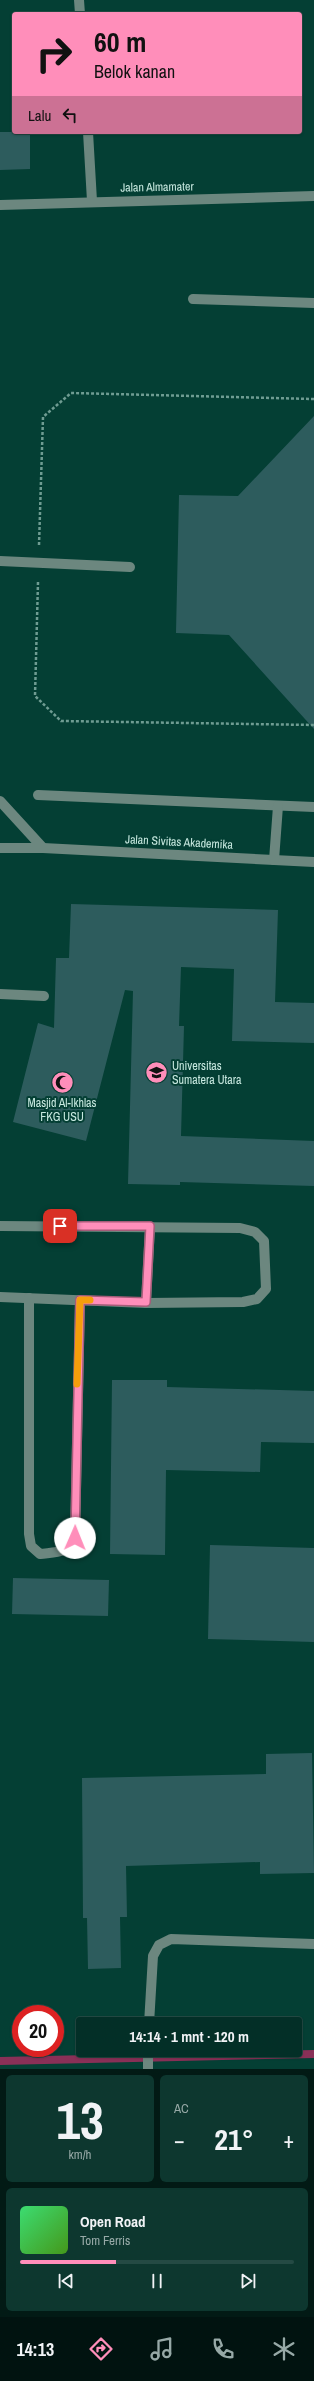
<!DOCTYPE html>
<html lang="id">
<meta charset="utf-8">
<style>
body{margin:0;font-family:"Archivo Narrow",sans-serif;background:#0d372f;color:#f1f3f6;height:100vh;display:flex;flex-direction:column;font-size:15px;white-space:nowrap}
*{box-sizing:border-box;margin:0}
p{font-size:13px;color:#97a9a7}
.icon{flex:none;width:22px;height:22px;fill:none;stroke:currentColor;stroke-width:2;stroke-linecap:round;stroke-linejoin:round}
.map{position:relative;height:2069px;overflow:hidden}
.drawer{display:flex;flex-direction:column;gap:6px;padding:6px;background:#021a15;flex:1}
.drawer>*{flex:none}
.top-card{position:absolute;left:12px;top:12px;width:290px;height:122px;border-radius:4px;box-shadow:0 1px 3px #0004,0 0 0 1px #244a44;background:#ff8eba;color:#111;overflow:hidden}
.speed{position:absolute;left:12px;top:2005px;display:flex;gap:8px;font-size:20px;font-weight:700;text-align:center}
.speed>*{display:grid;place-content:center;width:52px;height:52px;border-radius:50%;background:#032f27;box-shadow:0 1px 3px #0004,0 0 0 1px #244a44;line-height:1}
.speed .limit{border:6px solid #d22;background:#fff;color:#111}
.pin{position:absolute;display:grid;place-items:center;width:34px;height:34px;color:#fff;margin:-17px;border-radius:8px;box-shadow:0 2px 6px #0006}
.me{position:absolute;width:44px;margin:-22px;rotate:1deg;stroke-linejoin:round;filter:drop-shadow(0 0 3px #0008)}
.turn{display:flex;align-items:center;gap:14px;height:84px;padding:0 16px;font-size:18px}
.turn .icon{width:52px;height:52px;stroke-width:2.5}
.turn b{display:block;font-size:28px;line-height:34px}
.then{display:flex;align-items:center;height:38px;padding:0 16px;background:#0003;gap:8px;font-size:15px}
.big{font-size:30px;font-weight:700;line-height:1.1}
.drawer .widget{flex:1;display:flex;flex-direction:column;justify-content:center;gap:6px;min-width:0;padding:0 14px;border-radius:6px;background:#0d372f}
.drawer .dial{align-items:center;gap:0}
.dial b{font-size:52px;line-height:1}
.song{display:flex;align-items:center;gap:12px}
.cover{width:48px;height:48px;border-radius:6px;background:linear-gradient(135deg,hsl(140 70% 55%),hsl(100 70% 35%))}
.played{height:4px;border-radius:2px;background:linear-gradient(90deg,#ff8eba 35%,#244a44 35%)}
.keys{display:flex;justify-content:space-around;direction:ltr}
.heat{display:flex;justify-content:space-between;align-items:center;font-size:22px;direction:ltr}
.drawer .tiles{flex:1;display:grid;gap:6px;grid-template-columns:1fr 1fr}
.widget:last-child{grid-column:span 2}
.trip{position:absolute;left:76px;top:2017px;width:226px;height:40px;border-radius:4px;background:#032f27;box-shadow:0 1px 3px #0004,0 0 0 1px #244a44;font-weight:700;line-height:40px;text-align:center}
.menu{display:flex;height:64px;justify-content:space-around;align-items:center;background:#011310;color:#97a9a7}
.menu .icon{width:28px;height:28px}
.menu .active{color:#ff8eba}
.menu b{font-size:18px;color:#f1f3f6}
.map>svg:first-child{display:block}
</style>
<div class="map">
<svg width="314" height="2069" viewBox="0 0 314 2069">
<rect width="100%" height="100%" fill="#043f34"/>
<g fill="none" stroke-linecap="round" stroke-linejoin="round">
<!-- stream -->
<path stroke="#893057" stroke-width="8" d="M0,2061L314,2054"/>
</g>
<!-- building -->
<g fill="#2d5c5d">
<path d="M0,132H30V169L0,170Z"/>
<path d="M314,416V729L229,635L176,633L179,495L238,496Z"/>
<path d="M71,904L278,910L275,1002L314,1003V1043L232,1041L234,969L181,967L179,1026H184L181,1136L314,1141V1186L180,1182V1185L128,1184L133,991L125,990L86,1141L13,1122L38,1023L54,1028L56,958H69Z"/>
<path d="M112,1380H167V1387L314,1391V1443L261,1442L260,1472L166,1470L165,1555L110,1554Z"/>
<path d="M210,1545L314,1548V1642L208,1639Z"/>
<path d="M13,1578L109,1580L108,1616L12,1614Z"/>
<path d="M312,1753L314,1873L260,1874V1862L126,1866L127,1917H120L121,1968L88,1969L87,1918H83L82,1778L266,1774V1754Z"/>
</g>
<g fill="none" stroke-linecap="round" stroke-linejoin="round">
<!-- path -->
<g stroke="#6f9c92" stroke-width="2.5" stroke-dasharray="3 2" stroke-linecap="butt">
<path d="M39,545L43,417L71,393L314,399"/>
<path d="M38,582L35,696L61,721L314,725"/>
</g>
<!-- minor -->
<g stroke="#6c877f" stroke-width="10">
<path d="M79,0L80,14"/>
<path d="M88,132L92,201"/>
<path d="M0,205L314,196"/>
<path d="M193,299L314,303"/>
<path d="M0,561L130,567"/>
<path d="M38,795L314,807"/>
<path d="M0,801L43,848"/>
<path d="M0,848H43L314,862"/>
<path d="M274,860L278,806"/>
<path d="M0,994L44,996"/>
<path d="M0,1226L240,1228L255,1232L264,1241L266,1289L257,1299L243,1302L146,1303L0,1297"/>
<path d="M29,1298V1534L31,1546L40,1554C55,1552 68,1554 75,1538L80,1300"/>
<path d="M146,1303L150,1227"/>
<path d="M149,2024L153,1956L159,1945L171,1939L314,1944"/>
<path d="M148,2069V2050"/>
</g>
</g>
<g fill="none" stroke-linecap="round" stroke-linejoin="round">
<defs>
<path id="route" d="M60,1226H150L146,1302L80,1300L75,1538"/>
</defs>
<!-- route casing -->
<use href="#route" stroke="#a65c79" stroke-width="10"/>
<!-- route -->
<use href="#route" stroke="#ff8eba" stroke-width="7"/>
<!-- slow -->
<path stroke="#f59e0b" stroke-width="7" d="M77,1384L80,1300H90"/>
</g>
<!-- icons -->
<defs>
<symbol id="university-disc" viewBox="-11 -11 22 22"><circle r="9.5" fill="#ff8eba" stroke="#043f34"/><path d="M0-5L7-2L0 1L-7-2ZM-4 1L0 2.5L4 1V4Q0 6-4 4Z" fill="#111"/></symbol>
<symbol id="mosque-disc" viewBox="-11 -11 22 22"><circle r="9.5" fill="#ff8eba" stroke="#043f34"/><path d="M3.5-4.9A6 6 0 1 0 3.5 4.9A5 5 0 1 1 3.5-4.9Z" fill="#111"/></symbol>
</defs>
<g fill-rule="evenodd">
<use href="#university-disc" x="144" y="1060" width="25" height="25"/>
<use href="#mosque-disc" x="50" y="1070" width="25" height="25"/>
</g>
<g text-anchor="middle" stroke-width="4" stroke-linejoin="round" paint-order="stroke">
<!-- street labels -->
<g font-size="12" fill="#c8e9e0" stroke="#043f34">
<text transform="translate(157 187) rotate(-1)" y="4">Jalan Almamater</text>
<text transform="translate(179 842) rotate(3)" y="4">Jalan Sivitas Akademika</text>
</g>
<!-- poi labels -->
<g font-size="12" fill="#c8e9e0" stroke="#043f34" text-anchor="start">
<text x="172" y="1070">Universitas<tspan x="172" dy="14">Sumatera Utara</tspan></text>
<text x="62" y="1107" text-anchor="middle">Masjid Al-Ikhlas<tspan x="62" dy="14">FKG USU</tspan></text>
</g>
</g>
</svg>
<div class="speed"><div class="limit">20</div></div>
<div class="pin" style="left:60px;top:1226px;background:#d93025"><svg class="icon" aria-label="arrive" viewBox="0 0 24 24"><path d="M6 21V4h12l-3 4 3 4H6"/></svg></div>
<svg class="me" style="left:75px;top:1538px" viewBox="-20 -20 40 40"><circle r="19" fill="#fff"/><path d="M0-13L10 11 0 6-10 11z" fill="#ff8eba"/></svg>
<div class="trip">14:14 · 1 mnt · 120 m</div>
<div class="top-card">
<div class="turn"><svg class="icon" aria-label="right" viewBox="0 0 24 24"><path d="M7 20v-9h11M14 6l5 5-5 5"/></svg><div><b>60 m</b>Belok kanan</div></div>
<div class="then">Lalu<svg class="icon" aria-label="left" viewBox="0 0 24 24"><path d="M17 20v-9H6M10 6l-5 5 5 5"/></svg></div>
</div>
</div>
<section class="drawer">
<div class="tiles">
<div class="widget dial"><b>13</b><p>km/h</p></div>
<div class="widget"><p>AC</p>
<div class="heat"><a>−</a><b class="big">21°</b><a>+</a></div>
</div>
<div class="widget">
<div class="song"><i class="cover"></i><div><b>Open Road</b><p>Tom Ferris</p></div></div>
<div class="played"></div>
<div class="keys"><svg class="icon" aria-label="previous" viewBox="0 0 24 24"><path d="M18 5L8 12l10 7zM5 5v14"/></svg><svg class="icon" aria-label="pause" viewBox="0 0 24 24"><path d="M8 5v14M16 5v14"/></svg><svg class="icon" aria-label="next" viewBox="0 0 24 24"><path d="M6 5l10 7-10 7zM19 5v14"/></svg></div>
</div>
</div>
</section>
<nav class="menu">
<b>14:13</b>
<svg class="icon active" aria-label="directions" viewBox="0 0 24 24"><path d="M12 3l9 9-9 9-9-9zM9 14v-3h6M13 9l2 2-2 2"/></svg>
<svg class="icon" aria-label="music" viewBox="0 0 24 24"><path d="M9 18V5l10-2v13"/><circle cx="6" cy="18" r="3"/><circle cx="16" cy="16" r="3"/></svg>
<svg class="icon" aria-label="phone" viewBox="0 0 24 24"><path d="M5 4h4l2 5-3 2q2 4 5 5l2-3 5 2v4C11 20 4 13 5 4z"/></svg>
<svg class="icon" aria-label="climate" viewBox="0 0 24 24"><path d="M12 3v18M4 7l16 10M4 17L20 7"/></svg>
</nav>
